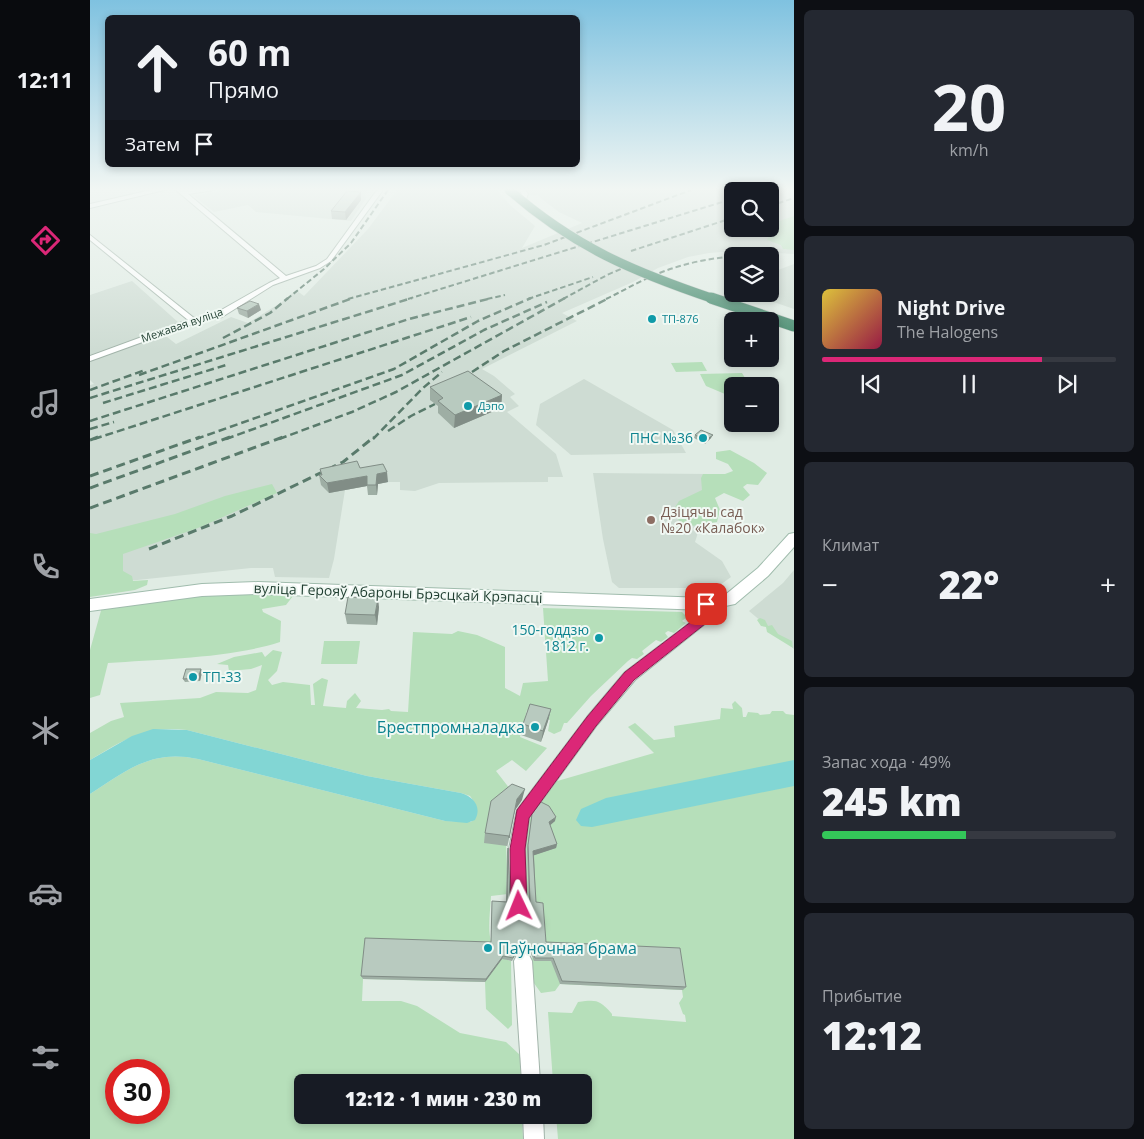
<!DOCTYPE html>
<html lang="ru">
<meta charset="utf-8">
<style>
body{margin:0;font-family:"Open Sans",sans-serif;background:#242831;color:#f1f3f6;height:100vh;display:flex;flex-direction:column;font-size:19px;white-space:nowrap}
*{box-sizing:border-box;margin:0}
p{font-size:16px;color:#9ea1a6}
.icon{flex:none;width:28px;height:28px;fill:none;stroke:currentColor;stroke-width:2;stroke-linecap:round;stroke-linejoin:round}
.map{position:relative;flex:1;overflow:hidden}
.sheet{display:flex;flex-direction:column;gap:10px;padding:10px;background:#0d0f14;width:350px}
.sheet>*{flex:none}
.guide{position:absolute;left:15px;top:15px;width:475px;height:152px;border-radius:8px;box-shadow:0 2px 8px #0003;background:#171b24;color:#f1f3f6;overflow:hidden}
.fabs{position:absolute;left:634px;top:182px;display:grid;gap:10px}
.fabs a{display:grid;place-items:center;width:55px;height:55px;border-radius:8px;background:#171b24;box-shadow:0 2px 8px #0003;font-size:25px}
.speed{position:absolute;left:15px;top:1059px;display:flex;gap:10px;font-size:25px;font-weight:700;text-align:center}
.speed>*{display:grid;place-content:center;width:65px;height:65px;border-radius:50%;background:#171b24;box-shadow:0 2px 8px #0003;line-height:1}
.speed .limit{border:8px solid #d22;background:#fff;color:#111}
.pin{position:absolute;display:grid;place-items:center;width:42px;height:42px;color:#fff;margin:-21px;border-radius:10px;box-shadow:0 2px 8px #0006}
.me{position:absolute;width:55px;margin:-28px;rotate:358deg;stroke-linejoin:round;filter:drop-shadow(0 0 4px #0008)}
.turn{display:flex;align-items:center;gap:18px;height:105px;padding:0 20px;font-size:22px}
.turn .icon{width:65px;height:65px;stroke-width:2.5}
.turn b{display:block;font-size:35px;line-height:42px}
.then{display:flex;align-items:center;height:48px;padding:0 20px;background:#0003;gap:10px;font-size:19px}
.big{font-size:38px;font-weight:800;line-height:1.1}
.sheet .card{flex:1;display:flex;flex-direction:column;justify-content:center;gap:8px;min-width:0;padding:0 18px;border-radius:8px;background:#242831}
.sheet .dial{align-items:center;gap:0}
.dial b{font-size:65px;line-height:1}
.song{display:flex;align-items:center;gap:15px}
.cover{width:60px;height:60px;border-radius:8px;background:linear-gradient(135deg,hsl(50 70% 55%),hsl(340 70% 35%))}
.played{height:5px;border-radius:2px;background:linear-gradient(90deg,#db2777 75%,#363941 75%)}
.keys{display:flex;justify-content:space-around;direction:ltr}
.heat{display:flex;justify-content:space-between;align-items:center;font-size:28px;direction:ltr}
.charge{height:8px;border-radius:4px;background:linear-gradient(90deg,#34c759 49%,#363941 0)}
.trip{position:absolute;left:204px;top:1074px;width:298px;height:50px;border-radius:8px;background:#171b24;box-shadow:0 2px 8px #0003;font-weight:800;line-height:50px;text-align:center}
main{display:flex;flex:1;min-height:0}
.tabs{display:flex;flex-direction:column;width:90px;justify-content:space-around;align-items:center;background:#090b0e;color:#9ea1a6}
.tabs .icon{width:35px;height:35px}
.tabs .current{color:#db2777}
.tabs b{font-size:22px;color:#f1f3f6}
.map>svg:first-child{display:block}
</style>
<main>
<nav class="tabs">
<b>12:11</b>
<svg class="icon current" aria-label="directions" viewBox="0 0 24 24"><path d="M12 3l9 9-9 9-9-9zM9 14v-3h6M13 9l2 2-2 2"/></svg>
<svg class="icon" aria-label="music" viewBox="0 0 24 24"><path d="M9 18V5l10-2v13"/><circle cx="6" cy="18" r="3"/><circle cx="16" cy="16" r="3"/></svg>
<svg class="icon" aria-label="phone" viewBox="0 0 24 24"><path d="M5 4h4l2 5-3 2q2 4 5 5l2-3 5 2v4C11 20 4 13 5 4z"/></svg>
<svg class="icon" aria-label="climate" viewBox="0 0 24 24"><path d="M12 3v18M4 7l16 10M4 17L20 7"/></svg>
<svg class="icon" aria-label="car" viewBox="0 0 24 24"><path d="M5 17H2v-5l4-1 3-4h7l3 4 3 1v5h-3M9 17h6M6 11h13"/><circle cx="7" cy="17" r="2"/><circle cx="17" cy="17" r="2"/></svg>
<svg class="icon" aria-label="filters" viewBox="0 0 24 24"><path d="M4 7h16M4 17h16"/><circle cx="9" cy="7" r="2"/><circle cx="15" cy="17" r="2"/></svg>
</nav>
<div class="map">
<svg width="704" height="1139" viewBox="0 0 704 1139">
<rect width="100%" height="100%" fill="#e0ece4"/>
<!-- built -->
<g fill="#cedcd3" fill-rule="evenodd">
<path d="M134,190H278L274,196L277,197L261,221L166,212L158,205L124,212L104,196Z"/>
<path d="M307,190H407L420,205L445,226L432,248L492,223L469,212L453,200L448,195H439L437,190H704V254L645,251L619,253L598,257L568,268L543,282L472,313L487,321L392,369L404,376L425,394L420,397L429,406L417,412L466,454L473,477H458V482L349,483L325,491L310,490V482H298L255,490L244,559L239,578L185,577L183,568H161L0,585V385L4,384L0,380V360L72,333L86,344L141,317L158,323L192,302L206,290L214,296L278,229ZM642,191H680V229H642Z"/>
<path d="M704,264V309L660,294H680V273Z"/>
<path d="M42,281L89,323L0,356V295Z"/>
<path d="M494,379L583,430L596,453L481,455L446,425L450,404Z"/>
<path d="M503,473L619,474L618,502L605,542L632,561L641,577L626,588H529L522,582L513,539Z"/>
<path d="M704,570V649L659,611L693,583Z"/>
</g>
<!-- green -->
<g fill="#b6dfba" fill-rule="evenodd">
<path d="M704,216V250L693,249L691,245L677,240L686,222Z"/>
<path d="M612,362L617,371L586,372L581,363Z"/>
<path d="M652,373L660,386H642V397L616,386L610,374Z"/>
<path d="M640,450L664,463L677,473L668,485L657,484L653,487L660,495L653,501L634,493L625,498L630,510L627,522L595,527L582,512L589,501L612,490L611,478L613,474H635L643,471L638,464L626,459V452Z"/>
<path d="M182,484L187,493L108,528L33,554V571L42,576L43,581L58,580L57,585L45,590L0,597V533L6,534L85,514L135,496Z"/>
<path d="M199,593L203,596L196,605L172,609L173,612L191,621L190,642C141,658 71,659 18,663L10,695L0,698V650L12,607L83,597Z"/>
<path d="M453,608L592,612L597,617L592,621L596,623L584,633L578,631L575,633L578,637L571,642L566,640L552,651L554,654L547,659L542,658L538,661L501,696L477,723H474L471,731L464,734L458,731L460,720L449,717V714L437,710L430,737L457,748L436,771L422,760L406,771L420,789L416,843L418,894L401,896C400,920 392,954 421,961L422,1025L418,1029L396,1009L395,982L273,979L272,1001H311L327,1006L370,1033L416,1042L430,1055L431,1082H212V1115H432L433,1139H0V794C37,770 62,749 108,759L355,821L381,822C389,811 388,807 380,796L371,793L277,776L97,730C55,725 34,740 0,760V733L21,721L34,717L30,703L110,698L126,692L158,693L166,690L172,665L161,669L139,671L138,665L127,664L144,657L172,652L175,657L183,650L192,652L187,671L178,680L182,685L193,682L220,685L221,705H225L223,684L232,678L238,680L233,706L256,708L257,701L265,693L271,701L266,708L292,710L299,709L301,711L318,712L323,632L362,634L368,631L387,635L415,647V688L430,696L433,683L458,681ZM26,1070H69V1112H26Z"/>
<path d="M670,618L675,620L678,626L682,625L688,634L702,641L704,656L703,648L677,632L676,627L671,626L667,620Z"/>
<path d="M234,641H270L267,664H231Z"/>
<path d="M645,701L652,708L653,717H656L658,712L668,713L670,715L680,714L682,711H693L696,714L704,715V1139H468L466,1115H492V1082H463L458,1012L482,1013L488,1002C506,1000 509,999 522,1014V1016L596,1022L595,1015L593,1014L589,1003L593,997L592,990L470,984L465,991L451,993L441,979L440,961L454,945L452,907L437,897C434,853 431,822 457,784L564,753L538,727L545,723L564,740L585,737L584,726L630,719L631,708L643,709L642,704Z"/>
</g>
<!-- water -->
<g fill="#82d6d4">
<path d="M63,729L97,730L277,776L371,793C384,797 392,807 385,820L377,823L355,821L108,759C62,749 37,770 0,794V760L42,736Z"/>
<path d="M704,760V786L502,827L491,826L486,820L491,809L516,798Z"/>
</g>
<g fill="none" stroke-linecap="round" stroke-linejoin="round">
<defs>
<g id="minor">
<path d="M86,190H124L98,194L196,276L226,266L237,259L287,190H293L241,261L230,268L183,285L132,317L105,323L0,361V356L98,320L0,240V235L104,318L126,313L179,283L190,278Z"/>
<path d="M429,190H435L438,194L436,199L444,207V209H440L431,200L432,194Z"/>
<path d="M616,599L620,601L622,617L620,620L545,680L507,725L439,818L435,849L437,906L435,912L429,914L423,912L421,906L419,849L427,810L497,717L535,672L610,615L612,601Z"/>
<path d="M433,952L439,955L442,961L450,1082H432L424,961L427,955Z"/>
<path d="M433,1115H453L454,1139H434Z"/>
</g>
<path id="tertiary" d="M61,190H74L0,208V204Z"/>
<path id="secondary" d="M704,533V547L678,576L645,604L616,610L168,594L112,596L0,611V599L112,584L168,582L616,598L635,595L668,568L699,534Z"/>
</defs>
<!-- minor casing -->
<use href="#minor" stroke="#a2b4aa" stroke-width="2"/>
<!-- tertiary casing -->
<use href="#tertiary" stroke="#a2b4aa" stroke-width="2"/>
<!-- secondary casing -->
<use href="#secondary" stroke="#a0bcad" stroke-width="2"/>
<!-- minor -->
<use href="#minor" fill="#fff" fill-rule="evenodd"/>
<!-- tertiary -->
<use href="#tertiary" fill="#fff" fill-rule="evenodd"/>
<!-- secondary -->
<use href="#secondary" fill="#fff" fill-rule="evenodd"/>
<!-- rail-far2 -->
<g stroke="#597a6b" stroke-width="2" stroke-dasharray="5.5 3" stroke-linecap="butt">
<path d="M669,191L672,190"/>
<path d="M680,206L704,198"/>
<path d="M541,251L642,218"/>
<path d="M197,299L234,269L261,243L298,190"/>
<path d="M258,299L454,245L601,190"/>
<path d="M318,299L642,199"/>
<path d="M397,299L415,295"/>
<path d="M438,299L503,277"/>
<path d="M473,299L517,275L540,265"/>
<path d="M516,299C535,290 553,279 572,272C609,258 645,255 683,254"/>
</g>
<!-- rail-far1 -->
<g stroke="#597a6b" stroke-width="2.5" stroke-dasharray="8 4" stroke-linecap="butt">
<path d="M133,338L180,313L198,298"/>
<path d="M382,372L414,351L519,298"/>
<path d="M49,375L263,298"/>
<path d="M0,390L55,370"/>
<path d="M0,398L322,298"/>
<path d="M13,403L136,365"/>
<path d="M0,421L319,319L402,298"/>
<path d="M0,429L24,422"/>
<path d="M298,431L321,416L345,404"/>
<path d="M4,439L381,317"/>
<path d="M106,439L304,369L388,321L441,298"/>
<path d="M136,439L312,375L394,330L457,302"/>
<path d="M189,439L262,412L306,392L475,298"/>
<path d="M283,439L333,388L352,372"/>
</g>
<!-- rail -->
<g stroke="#597a6b" stroke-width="3" stroke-dasharray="9 5" stroke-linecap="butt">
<path d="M0,440L8,437"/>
<path d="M0,476L110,437"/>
<path d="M0,488L140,437"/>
<path d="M0,508L193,437"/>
<path d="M59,549L142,516L253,462L284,437"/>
</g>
<defs>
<path id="trunk-bridge-far1" d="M419,190C484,247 544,272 624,299"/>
<path id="trunk-bridge" d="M621,298L704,326"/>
</defs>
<!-- trunk-bridge-far1 casing -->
<use href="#trunk-bridge-far1" stroke="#c0c9c5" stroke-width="10" stroke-linecap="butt"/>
<!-- trunk-bridge casing -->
<use href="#trunk-bridge" stroke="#c0c9c5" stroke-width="12" stroke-linecap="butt"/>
<!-- trunk-bridge-far1 -->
<use href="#trunk-bridge-far1" stroke="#44896c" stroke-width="9"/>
<!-- trunk-bridge -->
<use href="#trunk-bridge" stroke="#44896c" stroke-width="11"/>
</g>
<!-- wall -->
<g fill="#9eaea4">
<path d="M271,192V200L256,220L242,219L241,211Z"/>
<path d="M147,308L171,310L158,318L149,314Z"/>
<path d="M340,387L412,395L411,408L364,428L348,413V406L340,400Z"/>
<path d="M605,435L621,438L615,444L604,438Z"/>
<path d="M270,468L298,482L288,484L287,495H278L277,486L239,493L231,485L229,475H231L230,469Z"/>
<path d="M289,607L287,625L257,624L255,614Z"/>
<path d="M112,672L110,681L95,682L93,679Z"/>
<path d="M461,709L458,721L451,742L431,735L433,724Z"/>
<path d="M432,800L425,810L417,848V846L394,843L395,833Z"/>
<path d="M442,814L465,821L460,825L467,844L466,848L444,855L446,902L456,942L596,987L593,990L470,984L461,961H444L441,954L434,950L426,953L422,961L412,959L395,982L273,979L271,976L401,942L402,901L416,902L417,852L418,848L420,903L423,910L431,912L438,909L439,906L437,849Z"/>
</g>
<!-- shaded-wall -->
<g fill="#818d86">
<path d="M271,192V200L256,220L255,212Z"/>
<path d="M169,304L171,310L158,318L157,311Z"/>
<path d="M412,395L411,408L364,428L365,415Z"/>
<path d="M623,435L621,438L615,444L616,440Z"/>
<path d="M297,472L298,482L288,484L287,495L286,485L287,474Z"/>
<path d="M277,476V486L239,493L237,483Z"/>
<path d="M288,598L289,607L287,625L285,615Z"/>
<path d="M111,669L112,672L110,681L108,678Z"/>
<path d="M461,709L458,721L451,742L453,731Z"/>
<path d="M435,789L432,800L425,810L417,848L427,799Z"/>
<path d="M466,817L465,821L458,827L459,822Z"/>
<path d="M467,844L466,848L442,856L443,851Z"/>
<path d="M435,947L434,950L426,953L422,961L427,950Z"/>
<path d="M413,956L412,959L395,982L396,979Z"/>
</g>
<!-- building -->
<g fill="#b8cabf" stroke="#818d86">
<path d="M257,191L271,192L255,212L241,211Z"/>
<path d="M160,301L169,304L157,311L147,308Z"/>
<path d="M378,371L412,395L365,415L348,401L353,398L340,387Z"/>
<path d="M611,430L623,435L616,440L605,435Z"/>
<path d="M267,461L270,468L293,464L297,472L287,474L286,485H277V476L237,483L229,475H232L230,469Z"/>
<path d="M258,597L288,598L285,615L255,614Z"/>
<path d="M96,669H111L108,678L93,679Z"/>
<path d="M440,704L461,709L453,731L433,724Z"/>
<path d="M422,784L435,789L427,799L419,838V836L395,833L401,801Z"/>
<path d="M451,802L459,806L466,817L459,822L467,844L443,851L446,902L453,903L456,942L590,948L596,987L472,981L463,958H445L442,951L435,947L427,950L423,958L413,956L396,979L271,976L275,938L401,942L402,901L417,902L418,848L420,903L423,910L431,912L438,909L440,902L438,845L442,814Z"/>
</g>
<!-- sky -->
<linearGradient id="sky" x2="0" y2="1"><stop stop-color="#7fc2e0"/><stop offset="0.54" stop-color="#f1f6f3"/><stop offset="1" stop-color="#f1f6f3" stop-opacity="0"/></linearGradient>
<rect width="704" height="350" fill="url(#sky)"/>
<!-- route -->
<path fill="#db2777" stroke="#8e194d" d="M616,599L620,600L622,604L620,620L544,680L506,726L439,818L435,849L437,906L435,911L429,914L423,911L421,906L420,849L427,810L497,717L535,672L610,615L612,600Z"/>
<!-- markers -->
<g fill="#0f9aa8" stroke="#f0f8f3" stroke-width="2">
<circle cx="562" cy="319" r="5"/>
<circle cx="378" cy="406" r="5"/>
<circle cx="613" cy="438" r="5"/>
<circle cx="509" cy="638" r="5"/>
<circle cx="103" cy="677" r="5"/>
<circle cx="445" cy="727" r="5"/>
<circle cx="398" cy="948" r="5"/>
</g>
<circle fill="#8d6e63" stroke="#f0f8f3" stroke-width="2" cx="561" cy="520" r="5"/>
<g text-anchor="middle" stroke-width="4" stroke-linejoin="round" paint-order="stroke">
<!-- far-culture labels -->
<g font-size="11" fill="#0d838f" stroke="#f0f8f3" text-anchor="start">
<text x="572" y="323">ТП-876</text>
<text x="388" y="410">Дэпо</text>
</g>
<!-- far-street labels -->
<g font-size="11" fill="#1f3e30" stroke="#f0f8f3">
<text transform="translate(92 325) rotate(-19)" y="4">Межавая вуліца</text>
</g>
<!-- culture labels -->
<g font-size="14" fill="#0d838f" stroke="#f0f8f3" text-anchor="end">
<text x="603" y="443">ПНС №36</text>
<text x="499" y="635">150-годдзю<tspan x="499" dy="16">1812 г.</tspan></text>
<text x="113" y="682" text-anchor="start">ТП-33</text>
</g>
<!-- education labels -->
<g font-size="14" fill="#785e54" stroke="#f0f8f3" text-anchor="start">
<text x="571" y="517">Дзіцячы сад<tspan x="571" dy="16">№20 «Калабок»</tspan></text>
</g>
<!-- street labels -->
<g font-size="14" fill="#1f3e30" stroke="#f0f8f3">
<text transform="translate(308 593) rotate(2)" y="5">вуліца Герояў Абароны Брэсцкай Крэпасці</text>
</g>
<!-- near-culture labels -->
<g font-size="16" fill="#0d838f" stroke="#f0f8f3" text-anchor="end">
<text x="435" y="733">Брестпромналадка</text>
<text x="408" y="954" text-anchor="start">Паўночная брама</text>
</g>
</g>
</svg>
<div class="fabs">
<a><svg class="icon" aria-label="search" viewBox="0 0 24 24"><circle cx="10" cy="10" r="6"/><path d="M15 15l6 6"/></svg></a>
<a><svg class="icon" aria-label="layers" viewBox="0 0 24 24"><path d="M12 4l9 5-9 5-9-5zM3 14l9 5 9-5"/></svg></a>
<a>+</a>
<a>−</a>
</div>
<div class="speed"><div class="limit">30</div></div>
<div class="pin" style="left:616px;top:604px;background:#d93025"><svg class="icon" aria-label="arrive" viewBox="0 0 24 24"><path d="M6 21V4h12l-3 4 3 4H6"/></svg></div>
<svg class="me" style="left:429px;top:906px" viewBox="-20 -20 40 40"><path d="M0-17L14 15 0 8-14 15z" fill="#db2777" stroke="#fff" stroke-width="4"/></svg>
<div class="trip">12:12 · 1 мин · 230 m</div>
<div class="guide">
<div class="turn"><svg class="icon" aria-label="ahead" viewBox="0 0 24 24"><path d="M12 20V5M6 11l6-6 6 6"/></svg><div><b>60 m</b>Прямо</div></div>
<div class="then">Затем<svg class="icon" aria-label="arrive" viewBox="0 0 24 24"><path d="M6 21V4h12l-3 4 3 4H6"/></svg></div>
</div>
</div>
<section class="sheet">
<div class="card dial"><b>20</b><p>km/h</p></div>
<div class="card">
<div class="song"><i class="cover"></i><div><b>Night Drive</b><p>The Halogens</p></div></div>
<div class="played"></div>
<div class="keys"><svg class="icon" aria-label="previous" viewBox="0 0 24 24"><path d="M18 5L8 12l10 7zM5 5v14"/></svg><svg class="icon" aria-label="pause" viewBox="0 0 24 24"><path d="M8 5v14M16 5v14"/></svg><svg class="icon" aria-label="next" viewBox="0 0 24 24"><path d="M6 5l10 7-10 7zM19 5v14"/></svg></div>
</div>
<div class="card"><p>Климат</p>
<div class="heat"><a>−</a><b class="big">22°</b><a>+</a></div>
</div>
<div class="card"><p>Запас хода · 49%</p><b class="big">245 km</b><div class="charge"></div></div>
<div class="card"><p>Прибытие</p><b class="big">12:12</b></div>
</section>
</main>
